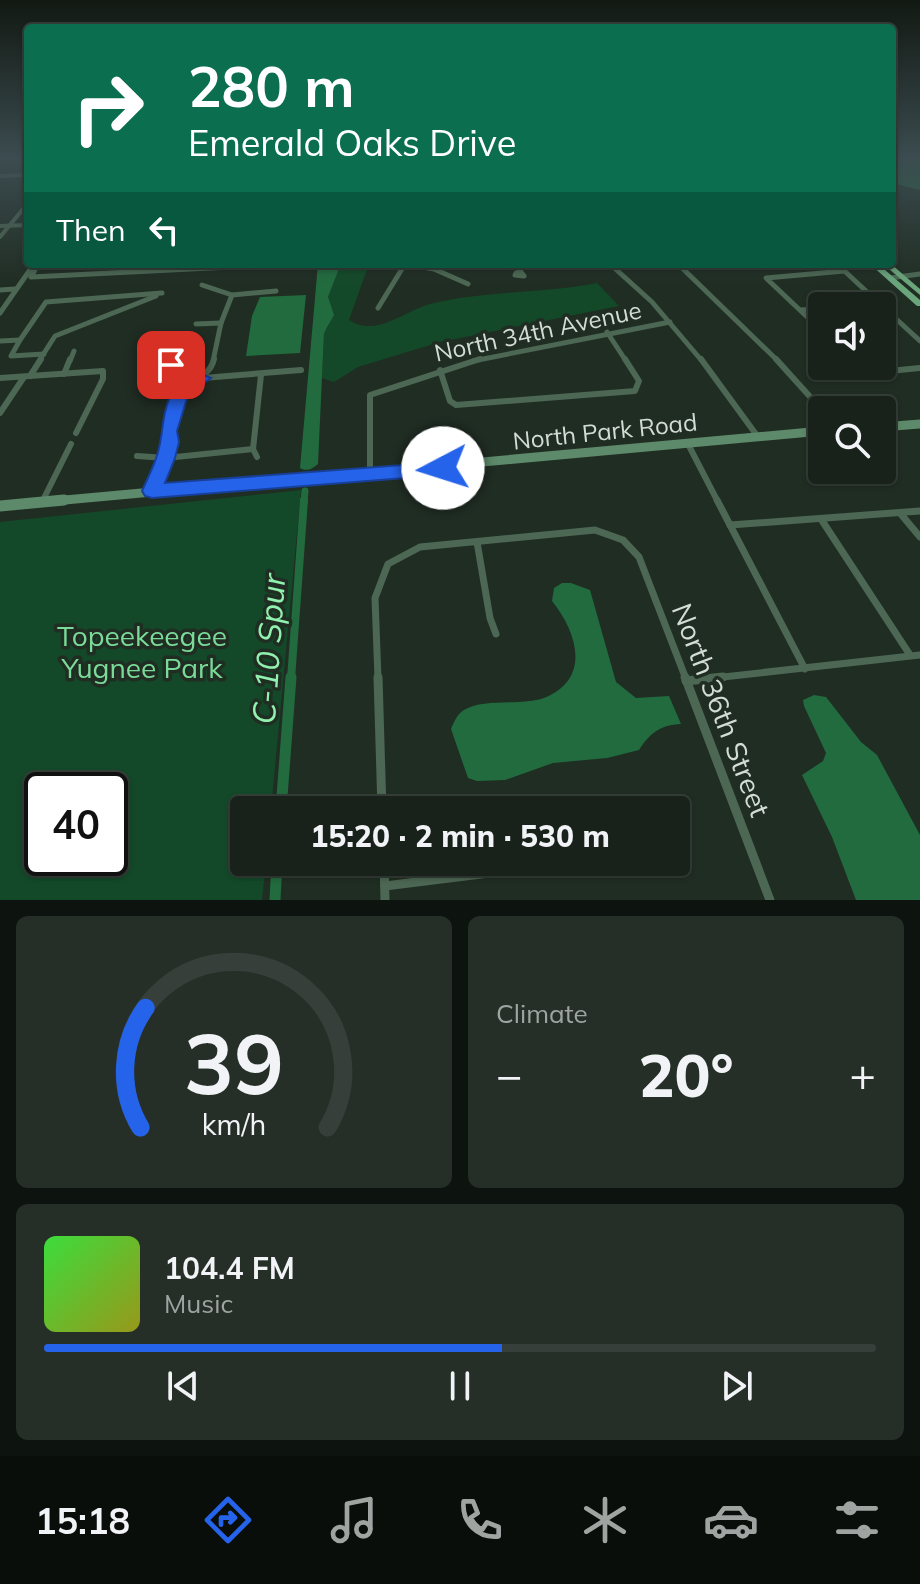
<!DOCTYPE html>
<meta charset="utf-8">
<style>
body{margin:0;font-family:Mulish,sans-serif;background:#252f27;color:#f1f3f6;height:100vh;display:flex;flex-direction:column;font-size:30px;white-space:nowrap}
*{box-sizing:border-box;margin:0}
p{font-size:26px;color:#9fa4a2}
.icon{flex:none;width:44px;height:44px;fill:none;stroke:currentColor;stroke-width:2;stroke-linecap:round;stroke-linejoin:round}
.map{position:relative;height:900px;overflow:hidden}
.panel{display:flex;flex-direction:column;gap:16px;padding:16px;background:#0d130e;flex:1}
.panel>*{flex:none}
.banner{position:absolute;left:24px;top:24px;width:872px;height:244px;border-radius:8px;box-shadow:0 2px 6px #0004,0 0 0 2px #363f39;background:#0b6e4f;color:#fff;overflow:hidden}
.controls{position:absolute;left:808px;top:292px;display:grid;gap:16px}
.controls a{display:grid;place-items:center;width:88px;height:88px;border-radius:8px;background:#18221a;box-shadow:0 2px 6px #0004,0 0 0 2px #363f39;font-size:40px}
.speed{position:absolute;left:24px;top:772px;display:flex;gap:16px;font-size:40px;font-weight:700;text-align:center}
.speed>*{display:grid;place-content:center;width:104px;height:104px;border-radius:50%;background:#18221a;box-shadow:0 2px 6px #0004,0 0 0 2px #363f39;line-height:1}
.speed .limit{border:4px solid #111;border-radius:12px;background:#fff;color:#111}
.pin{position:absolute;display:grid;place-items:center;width:68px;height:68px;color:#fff;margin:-34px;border-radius:16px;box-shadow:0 4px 12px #0006}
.me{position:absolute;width:88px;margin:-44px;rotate:265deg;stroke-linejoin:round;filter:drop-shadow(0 0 6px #0008)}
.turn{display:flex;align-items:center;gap:28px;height:168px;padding:0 32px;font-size:36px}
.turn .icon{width:104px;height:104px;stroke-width:2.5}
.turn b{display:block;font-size:56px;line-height:68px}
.then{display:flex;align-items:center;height:76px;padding:0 32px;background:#0003;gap:16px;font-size:30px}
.big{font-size:60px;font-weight:800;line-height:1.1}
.panel .card{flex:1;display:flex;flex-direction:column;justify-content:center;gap:12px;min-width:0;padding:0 28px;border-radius:12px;background:#252f27}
.panel .dial{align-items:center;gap:0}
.dial svg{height:208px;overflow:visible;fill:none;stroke:#363f39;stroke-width:7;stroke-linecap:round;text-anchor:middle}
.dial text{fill:#f1f3f6;stroke:none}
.song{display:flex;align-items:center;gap:24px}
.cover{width:96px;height:96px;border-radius:12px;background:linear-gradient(135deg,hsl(120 70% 55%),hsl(60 70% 35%))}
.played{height:8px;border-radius:4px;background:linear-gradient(90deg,#2563eb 55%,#363f39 55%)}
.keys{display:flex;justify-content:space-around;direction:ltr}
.heat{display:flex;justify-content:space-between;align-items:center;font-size:44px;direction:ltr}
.panel .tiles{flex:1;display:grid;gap:16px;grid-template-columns:1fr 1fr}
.card:last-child{grid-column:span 2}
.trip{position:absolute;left:230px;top:796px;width:460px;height:80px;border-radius:8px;background:#18221a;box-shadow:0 2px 6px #0004,0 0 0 2px #363f39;font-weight:800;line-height:80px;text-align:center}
.dock{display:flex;height:128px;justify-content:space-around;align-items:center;background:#0a0e0a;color:#9fa4a2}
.dock .icon{width:56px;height:56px}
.dock .active{color:#2563eb}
.dock b{font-size:36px;color:#f1f3f6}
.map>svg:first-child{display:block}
</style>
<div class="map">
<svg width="920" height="900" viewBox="0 0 920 900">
<rect width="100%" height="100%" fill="#202d23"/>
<!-- green -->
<g fill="#134928" fill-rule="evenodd">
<path d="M338,264H369L349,320C376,338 404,311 430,304C485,290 542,294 597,283L619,306L440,342L358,367L334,382L322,378L324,332C336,319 329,311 328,297L339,269Z"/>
<path d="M301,490L271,810H244V862H266L262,900H0V522ZM42,790H110V858H42Z"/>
</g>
<!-- water -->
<g fill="#216b3e">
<path d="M892,158H920V190L892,183Z"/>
<path d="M318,264H338L339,269L328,297L334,315L324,333L318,464C312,469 307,472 300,468Z"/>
<path d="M306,295L300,353L246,356L252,316L260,297Z"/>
<path d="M562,583H571L590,590L616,682L636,698L669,696L681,724C660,725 650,733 639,750L607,758L553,763L505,780L477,781L468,778L451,729C454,722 457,714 464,710C483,698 522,706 544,698C592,679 577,632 552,601L554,588Z"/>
<path d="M814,695L826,697L861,742L877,755L920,835V900H856L832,837L802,775L823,761L826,753L804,706L803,700Z"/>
</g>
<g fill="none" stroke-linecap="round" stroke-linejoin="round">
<!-- canal-far2 -->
<path stroke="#216b3e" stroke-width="7" d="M304,502L305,491"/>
<!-- canal-far1 -->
<path stroke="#216b3e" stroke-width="8" d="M291,679L304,500"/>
<!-- canal -->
<g stroke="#216b3e" stroke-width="11">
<path d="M281,810L291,677"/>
<path d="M275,900L277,862"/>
</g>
<!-- street-far4 -->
<g stroke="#4c6753" stroke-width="4">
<path d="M0,176L28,175"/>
<path d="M0,226L28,225"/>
<path d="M0,237L28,203"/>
</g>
<!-- street-far3 -->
<g stroke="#4c6753" stroke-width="5">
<path d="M38,264L31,277L290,264"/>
<path d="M405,264L434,269L468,284"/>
<path d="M534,264L551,267L608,264"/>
<path d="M610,264L652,302L702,361"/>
<path d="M678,264L778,361"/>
<path d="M837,264L882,306"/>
<path d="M521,272L524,276L515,275L516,273Z"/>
<path d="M890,278L920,274"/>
<path d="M202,285L232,295L276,291"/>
<path d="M0,290L15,289"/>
<path d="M861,306L880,305"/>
<path d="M882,306L920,341"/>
<path d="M378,308L405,264"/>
<path d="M800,310L822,309"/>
<path d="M0,313L34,264"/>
<path d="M196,324L221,323"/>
<path d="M822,331L766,278L844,271"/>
<path d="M607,332L626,361"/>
<path d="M20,340L46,302L162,293"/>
<path d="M0,341L20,340L11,356L44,354"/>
<path d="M39,361L55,336L156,296"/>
<path d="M70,361L74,351"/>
<path d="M213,361L221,323L232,295"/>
<path d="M473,361L670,322"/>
</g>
<!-- street-far2 -->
<g stroke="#4c6753" stroke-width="6">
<path d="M701,359L758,437"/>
<path d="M776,359L822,410"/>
<path d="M178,364L185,368L182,372L166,374L168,367Z"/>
<path d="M861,366L879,372L920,368"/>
<path d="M440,370L450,401L456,405L635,391L639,381L625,359"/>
<path d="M182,372L203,378L301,370"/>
<path d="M64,374L70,359"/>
<path d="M30,376L41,359"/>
<path d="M0,378L103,371V379L76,433"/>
<path d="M0,413L24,377"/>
<path d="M688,444L718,502"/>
<path d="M137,456L166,458L253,449"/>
<path d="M257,457L253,449L261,375"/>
<path d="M370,474V395L480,359"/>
<path d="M152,491C158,476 169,459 170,443C171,427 171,409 179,394C188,378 209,380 214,359"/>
<path d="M42,502L71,444"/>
</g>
<!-- street-far1 -->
<g stroke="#4c6753" stroke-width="7">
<path d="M717,500L805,669"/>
<path d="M900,513L920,537"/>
<path d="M821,519L910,655"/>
<path d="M730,525L920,511"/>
<path d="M477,542L490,618L496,634"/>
<path d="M378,679L375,598L388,564L420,547L595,530L623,540L639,557L686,679"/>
<path d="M705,679L920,655"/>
</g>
<!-- street -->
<g stroke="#4c6753" stroke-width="9">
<path d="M378,677L382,810"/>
<path d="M685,677L770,900"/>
<path d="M686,681L723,677"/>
<path d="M384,862L385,900"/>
<path d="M385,886L577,862"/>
</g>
<!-- secondary-far1 -->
<g stroke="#5d8a6a" stroke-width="9">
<path d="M882,427L920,424"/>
<path d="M43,502C302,478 562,457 822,431"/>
</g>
<!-- secondary -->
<path stroke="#5d8a6a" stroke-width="11" d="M0,506L64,500"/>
<!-- primary -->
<g fill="#6aa57c" fill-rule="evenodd">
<path d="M870,264H878L920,300V306H917Z"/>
<path d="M883,264H891L920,289V295Z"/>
</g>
</g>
<!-- sky -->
<linearGradient id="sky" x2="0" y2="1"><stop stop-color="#121913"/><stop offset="0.56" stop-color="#3c4c50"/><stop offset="1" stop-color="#3c4c50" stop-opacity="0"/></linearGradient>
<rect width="920" height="284" fill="url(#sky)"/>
<!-- route -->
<path fill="#2563eb" stroke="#184099" stroke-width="2" d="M182,360L191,364L192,370L211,378L188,395L177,431L179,442L175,458L165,483L443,462L452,468L443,475L152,498L145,496L142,491C148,477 156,463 159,448C165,424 161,392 188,379L177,375L176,370L165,369L163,365L165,362Z"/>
<g text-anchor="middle" stroke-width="7" stroke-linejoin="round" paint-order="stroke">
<!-- street labels -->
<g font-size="24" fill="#d3dcd5" stroke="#202d23">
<text transform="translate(538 332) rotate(-12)" y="8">North 34th Avenue</text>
<text transform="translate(605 432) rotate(-6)" y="8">North Park Road</text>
</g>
<!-- near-park labels -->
<g font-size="28" fill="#7adb99" stroke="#202d23">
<text x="142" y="646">Topeekeegee<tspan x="142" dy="32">Yugnee Park</tspan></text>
</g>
<!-- near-street labels -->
<g font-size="28" fill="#d3dcd5" stroke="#202d23">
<text transform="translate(721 710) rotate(69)" y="10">North 36th Street</text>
</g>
<!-- near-water labels -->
<g font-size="32" font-style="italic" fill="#90f2ae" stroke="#202d23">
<text transform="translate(269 649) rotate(-86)" y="11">C-10 Spur</text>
</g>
</g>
</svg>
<div class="controls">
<a><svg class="icon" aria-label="sound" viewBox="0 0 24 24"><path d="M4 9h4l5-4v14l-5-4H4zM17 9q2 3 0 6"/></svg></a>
<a><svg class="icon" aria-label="search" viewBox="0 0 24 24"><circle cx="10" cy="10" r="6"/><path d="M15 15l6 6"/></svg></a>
</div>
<div class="speed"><div class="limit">40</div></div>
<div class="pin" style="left:171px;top:365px;background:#d93025"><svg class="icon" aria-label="arrive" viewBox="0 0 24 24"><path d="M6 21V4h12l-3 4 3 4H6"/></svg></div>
<svg class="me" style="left:443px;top:468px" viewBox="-20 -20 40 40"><circle r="19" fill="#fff"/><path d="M0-13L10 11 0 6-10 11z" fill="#2563eb"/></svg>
<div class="trip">15:20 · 2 min · 530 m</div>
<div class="banner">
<div class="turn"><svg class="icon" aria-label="right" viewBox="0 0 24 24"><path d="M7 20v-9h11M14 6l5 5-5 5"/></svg><div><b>280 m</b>Emerald Oaks Drive</div></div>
<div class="then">Then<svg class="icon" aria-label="left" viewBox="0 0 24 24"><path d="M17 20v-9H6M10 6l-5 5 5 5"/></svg></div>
</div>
</div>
<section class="panel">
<div class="tiles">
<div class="card dial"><svg viewBox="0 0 100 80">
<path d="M14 69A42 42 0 1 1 86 69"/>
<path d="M14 69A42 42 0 0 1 16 23" stroke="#2563eb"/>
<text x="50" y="56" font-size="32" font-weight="700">39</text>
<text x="50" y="72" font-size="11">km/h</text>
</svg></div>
<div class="card"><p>Climate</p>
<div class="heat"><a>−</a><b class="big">20°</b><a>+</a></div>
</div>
<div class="card">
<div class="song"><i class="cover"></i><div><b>104.4 FM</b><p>Music</p></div></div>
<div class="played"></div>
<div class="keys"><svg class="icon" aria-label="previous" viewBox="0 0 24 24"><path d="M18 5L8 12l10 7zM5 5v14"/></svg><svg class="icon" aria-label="pause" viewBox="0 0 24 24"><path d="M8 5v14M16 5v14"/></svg><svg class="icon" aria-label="next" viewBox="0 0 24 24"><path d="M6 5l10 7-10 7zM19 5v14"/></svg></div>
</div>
</div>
</section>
<nav class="dock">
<b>15:18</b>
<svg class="icon active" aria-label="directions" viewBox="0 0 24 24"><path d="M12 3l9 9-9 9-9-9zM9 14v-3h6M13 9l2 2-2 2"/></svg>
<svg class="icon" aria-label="music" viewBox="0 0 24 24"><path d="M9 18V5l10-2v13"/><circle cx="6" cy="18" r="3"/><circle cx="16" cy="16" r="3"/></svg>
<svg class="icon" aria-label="phone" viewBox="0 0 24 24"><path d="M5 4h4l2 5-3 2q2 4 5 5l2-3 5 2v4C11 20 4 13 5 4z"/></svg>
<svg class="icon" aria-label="climate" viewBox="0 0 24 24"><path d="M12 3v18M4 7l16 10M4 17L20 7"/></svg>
<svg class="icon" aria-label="car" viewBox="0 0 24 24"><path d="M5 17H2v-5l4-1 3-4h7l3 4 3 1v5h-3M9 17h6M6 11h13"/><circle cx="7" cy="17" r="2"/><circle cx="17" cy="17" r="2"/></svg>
<svg class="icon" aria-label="filters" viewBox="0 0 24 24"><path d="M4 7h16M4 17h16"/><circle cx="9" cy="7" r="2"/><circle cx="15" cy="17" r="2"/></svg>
</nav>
